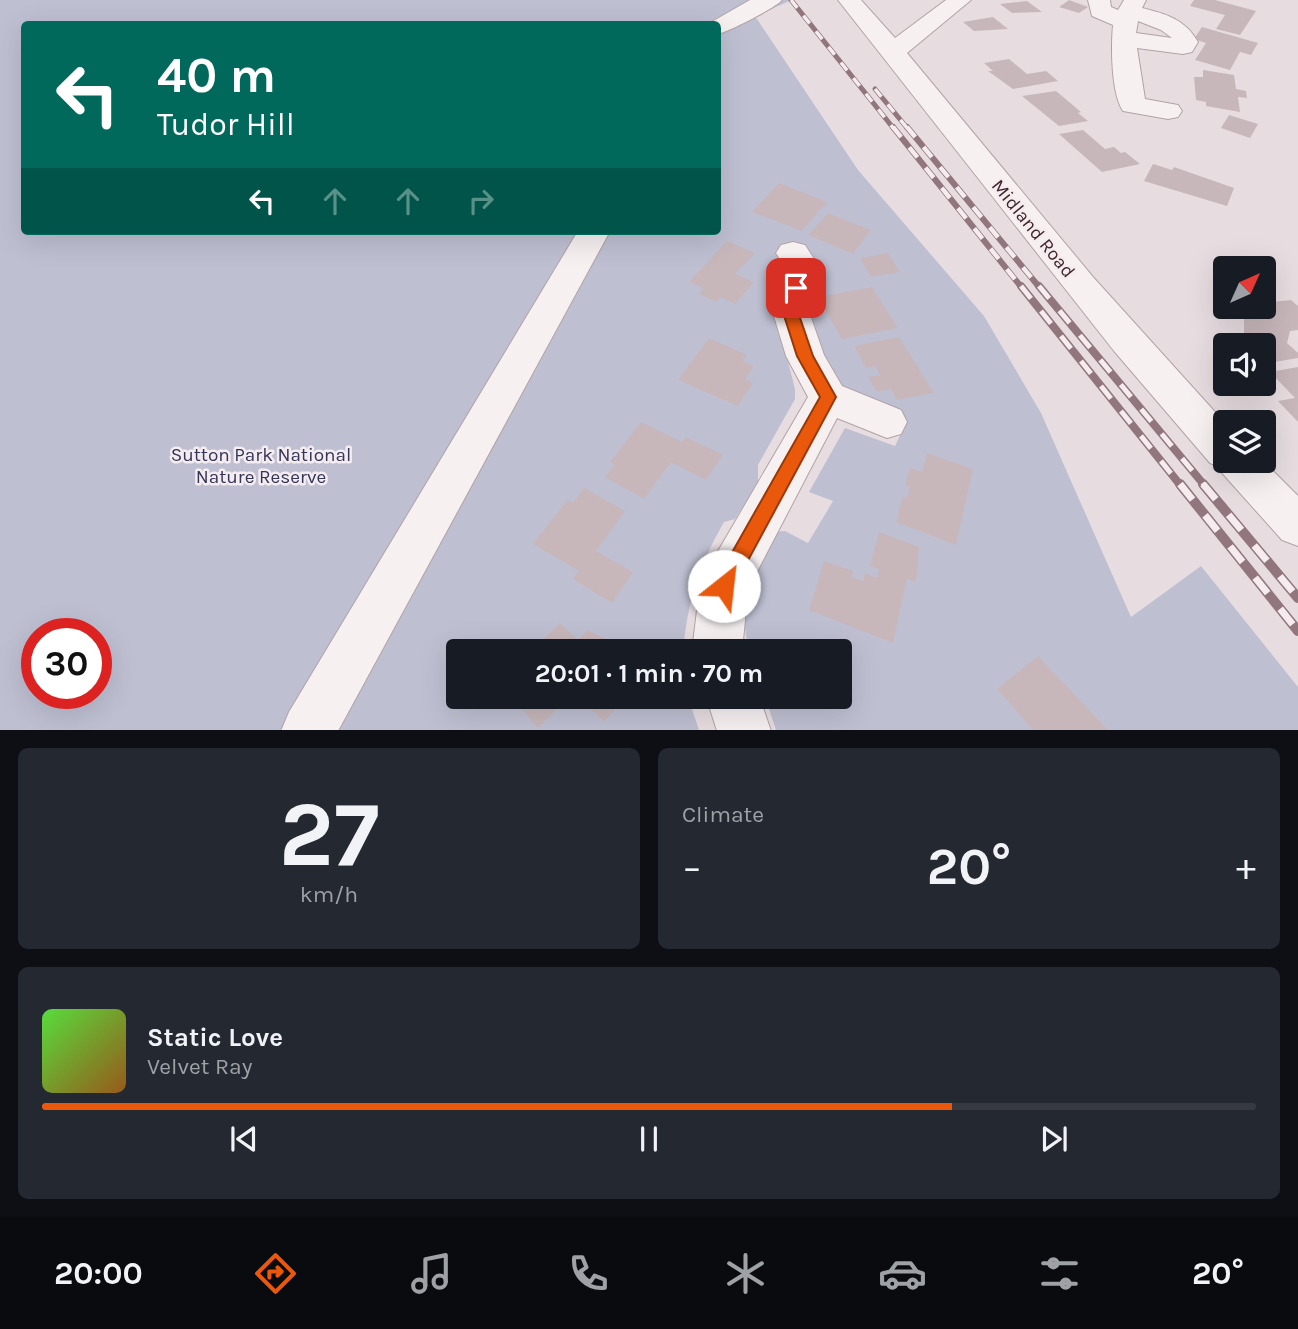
<!DOCTYPE html>
<meta charset="utf-8">
<style>
body{margin:0;font-family:Karla,sans-serif;background:#242831;color:#f1f3f6;height:100vh;display:flex;flex-direction:column;font-size:26px;white-space:nowrap}
*{box-sizing:border-box;margin:0}
p{font-size:23px;color:#9ea1a6}
.icon{flex:none;width:38px;height:38px;fill:none;stroke:currentColor;stroke-width:2;stroke-linecap:round;stroke-linejoin:round}
.map{position:relative;height:730px;overflow:hidden}
.details{display:flex;flex-direction:column;gap:18px;padding:18px;background:#0d0f14;flex:1}
.details>*{flex:none}
.top-card{position:absolute;left:21px;top:21px;width:700px;height:214px;border-radius:7px;box-shadow:0 7px 28px #0002;background:#00695c;color:#fff;overflow:hidden}
.needle{width:46px;rotate:45deg}
.fabs{position:absolute;left:1213px;top:256px;display:grid;gap:14px}
.fabs a{display:grid;place-items:center;width:63px;height:63px;border-radius:7px;background:#171b24;box-shadow:0 7px 28px #0002;font-size:35px}
.speed{position:absolute;left:21px;top:618px;display:flex;gap:14px;font-size:35px;font-weight:700;text-align:center}
.speed>*{display:grid;place-content:center;width:91px;height:91px;border-radius:50%;background:#171b24;box-shadow:0 7px 28px #0002;line-height:1}
.speed .limit{border:10px solid #d22;background:#fff;color:#111}
.pin{position:absolute;display:grid;place-items:center;width:60px;height:60px;color:#fff;margin:-30px;border-radius:14px;box-shadow:0 4px 10px #0006}
.me{position:absolute;width:77px;margin:-38px;rotate:29deg;stroke-linejoin:round;filter:drop-shadow(0 0 5px #0008)}
.turn{display:flex;align-items:center;gap:24px;height:147px;padding:0 21px;font-size:32px}
.turn .icon{width:91px;height:91px;stroke-width:2.5}
.turn b{display:block;font-size:49px;line-height:60px}
.lanes{display:flex;align-items:center;height:66px;padding:0 21px;background:#0003;justify-content:center;gap:35px;direction:ltr}
.lanes .off{opacity:.35}
.big{font-size:52px;font-weight:700;line-height:1.1}
.details .tile{flex:1;display:flex;flex-direction:column;justify-content:center;gap:10px;min-width:0;padding:0 24px;border-radius:10px;background:#242831}
.details .dial{align-items:center;gap:0}
.dial b{font-size:91px;line-height:1}
.song{display:flex;align-items:center;gap:21px}
.cover{width:84px;height:84px;border-radius:10px;background:linear-gradient(135deg,hsl(110 70% 55%),hsl(30 70% 35%))}
.played{height:7px;border-radius:4px;background:linear-gradient(90deg,#ea580c 75%,#363941 75%)}
.keys{display:flex;justify-content:space-around;direction:ltr}
.heat{display:flex;justify-content:space-between;align-items:center;font-size:38px;direction:ltr}
.details .tiles{flex:1;display:grid;gap:18px;grid-template-columns:1fr 1fr}
.tile:last-child{grid-column:span 2}
.trip{position:absolute;left:446px;top:639px;width:406px;height:70px;border-radius:7px;background:#171b24;box-shadow:0 7px 28px #0002;font-weight:700;line-height:70px;text-align:center}
.menu{display:flex;height:112px;justify-content:space-around;align-items:center;background:#090b0e;color:#9ea1a6}
.menu .icon{width:49px;height:49px}
.menu .selected{color:#ea580c}
.menu b{font-size:32px;color:#f1f3f6}
.map>svg:first-child{display:block}
</style>
<div class="map">
<svg width="1298" height="731" viewBox="0 0 1298 731">
<rect width="100%" height="100%" fill="#e7dde0"/>
<!-- green -->
<path fill="#bec0d2" fill-rule="evenodd" d="M0,0H792L755,16L858,170L984,316L1041,413L1131,617L1201,566L1298,687V730H776L765,697L840,696V651H750C735,605 754,573 773,532L785,531L808,543L833,501L809,492L845,428L895,446L905,425L843,390L817,349L793,265L780,330L795,389V399L758,465V483L735,519L724,522C699,566 688,600 683,651H458V696L688,697L699,730H0ZM24,24H718V231H24ZM37,634H96V693H37Z"/>
<!-- building -->
<g fill="#c7b7bb">
<path d="M1069,0L1088,7L1079,13L1059,7Z"/>
<path d="M1194,0H1215L1256,11L1240,35L1216,29L1225,15L1190,6Z"/>
<path d="M1027,1L1042,12L1012,13L1000,4Z"/>
<path d="M993,17L1008,29L974,31L963,22Z"/>
<path d="M1202,27L1258,43L1251,55L1240,52L1230,70L1195,60L1206,43L1194,39Z"/>
<path d="M1009,59L1027,74L1046,71L1058,81L1013,89L988,71H993L984,63Z"/>
<path d="M1203,70L1234,75L1236,89L1246,91L1247,98L1238,97L1240,112L1206,106V102L1196,100L1194,77H1203Z"/>
<path d="M1056,91L1081,112L1078,113L1088,121L1059,126L1022,96Z"/>
<path d="M1229,115L1258,124L1250,138L1221,128Z"/>
<path d="M1083,130L1105,149L1114,147L1121,153L1125,152L1140,164L1102,172L1059,134Z"/>
<path d="M1153,164L1172,170L1174,167L1234,188L1227,206L1144,181Z"/>
<path d="M779,183L827,202L802,231L752,212Z"/>
<path d="M828,213L871,230L853,254L808,235Z"/>
<path d="M727,241L755,253L735,274L754,282L735,304L721,297L716,302L699,294L704,289L689,282Z"/>
<path d="M888,253L900,272L871,277L860,258Z"/>
<path d="M872,287L898,328L842,339L821,303L827,302L824,296Z"/>
<path d="M1291,300L1298,306V330L1290,331L1287,343L1298,353V358L1269,363L1264,357V345H1252L1244,337V314L1249,315L1251,308L1264,306V303Z"/>
<path d="M899,337L934,393L897,400L891,389L877,392L868,377L880,375L875,366L866,368L854,346Z"/>
<path d="M709,338L747,355L743,361L754,366L745,379L753,383L738,406L678,380Z"/>
<path d="M1298,367V422L1278,401L1295,398L1270,372Z"/>
<path d="M641,422L682,442L686,437L723,455L706,480L671,462L644,499L605,477L615,465L610,462Z"/>
<path d="M927,453L973,469L956,545L896,522L903,496L907,498L910,487L905,485L910,468L922,472Z"/>
<path d="M584,488L625,511L596,551L633,572L612,603L573,579L579,571L533,544L567,500L573,503Z"/>
<path d="M879,532L919,547L916,582L907,579L893,643L809,610L824,561L853,571L852,577L863,581L865,573L877,578L879,569L870,566Z"/>
<path d="M560,623L578,640L588,630L628,651H531Z"/>
<path d="M1038,656L1109,731H1034L997,689Z"/>
<path d="M511,696H570L538,728Z"/>
<path d="M578,696H626L604,722Z"/>
</g>
<g fill="none" stroke-linecap="round" stroke-linejoin="round">
<defs>
<g id="minor">
<path d="M750,0H782C777,7 728,32 718,34V24H708Z"/>
<path d="M838,0H861L895,38L946,0H971L907,53L1093,277L1225,423V460H1262L1298,496V546L1282,540L1215,465L1210,463L1114,351Z"/>
<path d="M1088,0H1110L1111,7L1118,10L1124,0H1146L1142,8C1166,14 1185,19 1198,42L1192,52L1183,54L1137,48L1145,99L1178,105L1182,111L1178,117L1168,119L1123,111C1111,93 1111,46 1113,25L1092,16ZM1138,21L1161,30L1172,38L1136,33Z"/>
<path d="M578,231H610L338,731H281L289,712Z"/>
<path d="M793,242L805,245L821,270L807,306L824,355L842,386L901,410L907,422L901,434L887,438L837,418L748,589L742,651H692L700,586L707,570L808,397L786,356L771,306L787,270L776,253L781,245Z"/>
<path d="M706,696H759L771,731H717Z"/>
</g>
</defs>
<!-- minor casing -->
<use href="#minor" stroke="#b1a2a6" stroke-width="2"/>
<!-- minor -->
<use href="#minor" fill="#f6f0f1" fill-rule="evenodd"/>
<defs>
<g id="rail-far3">
<path d="M791,0L894,129"/>
<path d="M875,89L908,129"/>
</g>
<g id="rail-far2">
<path d="M893,127L1022,288"/>
<path d="M907,127L1040,288"/>
</g>
<g id="rail-far1">
<path d="M1021,286L1181,486"/>
<path d="M1039,286L1205,486"/>
</g>
<g id="rail">
<path d="M1180,484L1298,631"/>
<path d="M1203,484L1298,598"/>
</g>
</defs>
<!-- rail-far3 casing -->
<use href="#rail-far3" stroke="#91767d" stroke-width="5"/>
<!-- rail-far2 casing -->
<use href="#rail-far2" stroke="#91767d" stroke-width="6"/>
<!-- rail-far1 casing -->
<use href="#rail-far1" stroke="#91767d" stroke-width="8"/>
<!-- rail casing -->
<use href="#rail" stroke="#91767d" stroke-width="10"/>
<!-- rail-far3 -->
<use href="#rail-far3" stroke="#f5ecef" stroke-width="3.5" stroke-dasharray="10" stroke-linecap="butt"/>
<!-- rail-far2 -->
<use href="#rail-far2" stroke="#f5ecef" stroke-width="4.5" stroke-dasharray="13" stroke-linecap="butt"/>
<!-- rail-far1 -->
<use href="#rail-far1" stroke="#f5ecef" stroke-width="5" stroke-dasharray="16" stroke-linecap="butt"/>
<!-- rail -->
<use href="#rail" stroke="#f5ecef" stroke-width="7" stroke-dasharray="20" stroke-linecap="butt"/>
</g>
<!-- route -->
<path fill="#ea580c" stroke="#983908" stroke-width="2" d="M796,283L804,288L796,306L813,356L836,397L731,592L724,595L717,592L714,586L717,579L820,397L797,356L781,306L791,284Z"/>
<g text-anchor="middle" stroke-width="5" stroke-linejoin="round" paint-order="stroke">
<!-- street labels -->
<g font-size="19" fill="#3e262c" stroke="#f5ecef">
<text transform="translate(1034 228) rotate(51)" y="7">Midland Road</text>
</g>
<!-- park labels -->
<g font-size="19" fill="#33365a" stroke="#f5ecef">
<text x="261" y="461">Sutton Park National<tspan x="261" dy="22">Nature Reserve</tspan></text>
</g>
</g>
</svg>
<div class="fabs">
<a><svg class="needle" viewBox="-14 -14 28 28"><path d="M0-13l5 13h-10z" fill="#e53935"/><path d="M0 13l5-13h-10z" fill="#9ea1a6"/></svg></a>
<a><svg class="icon" aria-label="sound" viewBox="0 0 24 24"><path d="M4 9h4l5-4v14l-5-4H4zM17 9q2 3 0 6"/></svg></a>
<a><svg class="icon" aria-label="layers" viewBox="0 0 24 24"><path d="M12 4l9 5-9 5-9-5zM3 14l9 5 9-5"/></svg></a>
</div>
<div class="speed"><div class="limit">30</div></div>
<div class="pin" style="left:796px;top:288px;background:#d93025"><svg class="icon" aria-label="arrive" viewBox="0 0 24 24"><path d="M6 21V4h12l-3 4 3 4H6"/></svg></div>
<svg class="me" style="left:724px;top:586px" viewBox="-20 -20 40 40"><circle r="19" fill="#fff"/><path d="M0-13L10 11 0 6-10 11z" fill="#ea580c"/></svg>
<div class="trip">20:01 · 1 min · 70 m</div>
<div class="top-card">
<div class="turn"><svg class="icon" aria-label="left" viewBox="0 0 24 24"><path d="M17 20v-9H6M10 6l-5 5 5 5"/></svg><div><b>40 m</b>Tudor Hill</div></div>
<div class="lanes"><svg class="icon" aria-label="left" viewBox="0 0 24 24"><path d="M17 20v-9H6M10 6l-5 5 5 5"/></svg><svg class="icon off" aria-label="ahead" viewBox="0 0 24 24"><path d="M12 20V5M6 11l6-6 6 6"/></svg><svg class="icon off" aria-label="ahead" viewBox="0 0 24 24"><path d="M12 20V5M6 11l6-6 6 6"/></svg><svg class="icon off" aria-label="right" viewBox="0 0 24 24"><path d="M7 20v-9h11M14 6l5 5-5 5"/></svg></div>
</div>
</div>
<section class="details">
<div class="tiles">
<div class="tile dial"><b>27</b><p>km/h</p></div>
<div class="tile"><p>Climate</p>
<div class="heat"><a>−</a><b class="big">20°</b><a>+</a></div>
</div>
<div class="tile">
<div class="song"><i class="cover"></i><div><b>Static Love</b><p>Velvet Ray</p></div></div>
<div class="played"></div>
<div class="keys"><svg class="icon" aria-label="previous" viewBox="0 0 24 24"><path d="M18 5L8 12l10 7zM5 5v14"/></svg><svg class="icon" aria-label="pause" viewBox="0 0 24 24"><path d="M8 5v14M16 5v14"/></svg><svg class="icon" aria-label="next" viewBox="0 0 24 24"><path d="M6 5l10 7-10 7zM19 5v14"/></svg></div>
</div>
</div>
</section>
<nav class="menu">
<b>20:00</b>
<svg class="icon selected" aria-label="directions" viewBox="0 0 24 24"><path d="M12 3l9 9-9 9-9-9zM9 14v-3h6M13 9l2 2-2 2"/></svg>
<svg class="icon" aria-label="music" viewBox="0 0 24 24"><path d="M9 18V5l10-2v13"/><circle cx="6" cy="18" r="3"/><circle cx="16" cy="16" r="3"/></svg>
<svg class="icon" aria-label="phone" viewBox="0 0 24 24"><path d="M5 4h4l2 5-3 2q2 4 5 5l2-3 5 2v4C11 20 4 13 5 4z"/></svg>
<svg class="icon" aria-label="climate" viewBox="0 0 24 24"><path d="M12 3v18M4 7l16 10M4 17L20 7"/></svg>
<svg class="icon" aria-label="car" viewBox="0 0 24 24"><path d="M5 17H2v-5l4-1 3-4h7l3 4 3 1v5h-3M9 17h6M6 11h13"/><circle cx="7" cy="17" r="2"/><circle cx="17" cy="17" r="2"/></svg>
<svg class="icon" aria-label="filters" viewBox="0 0 24 24"><path d="M4 7h16M4 17h16"/><circle cx="9" cy="7" r="2"/><circle cx="15" cy="17" r="2"/></svg>
<b>20°</b>
</nav>
